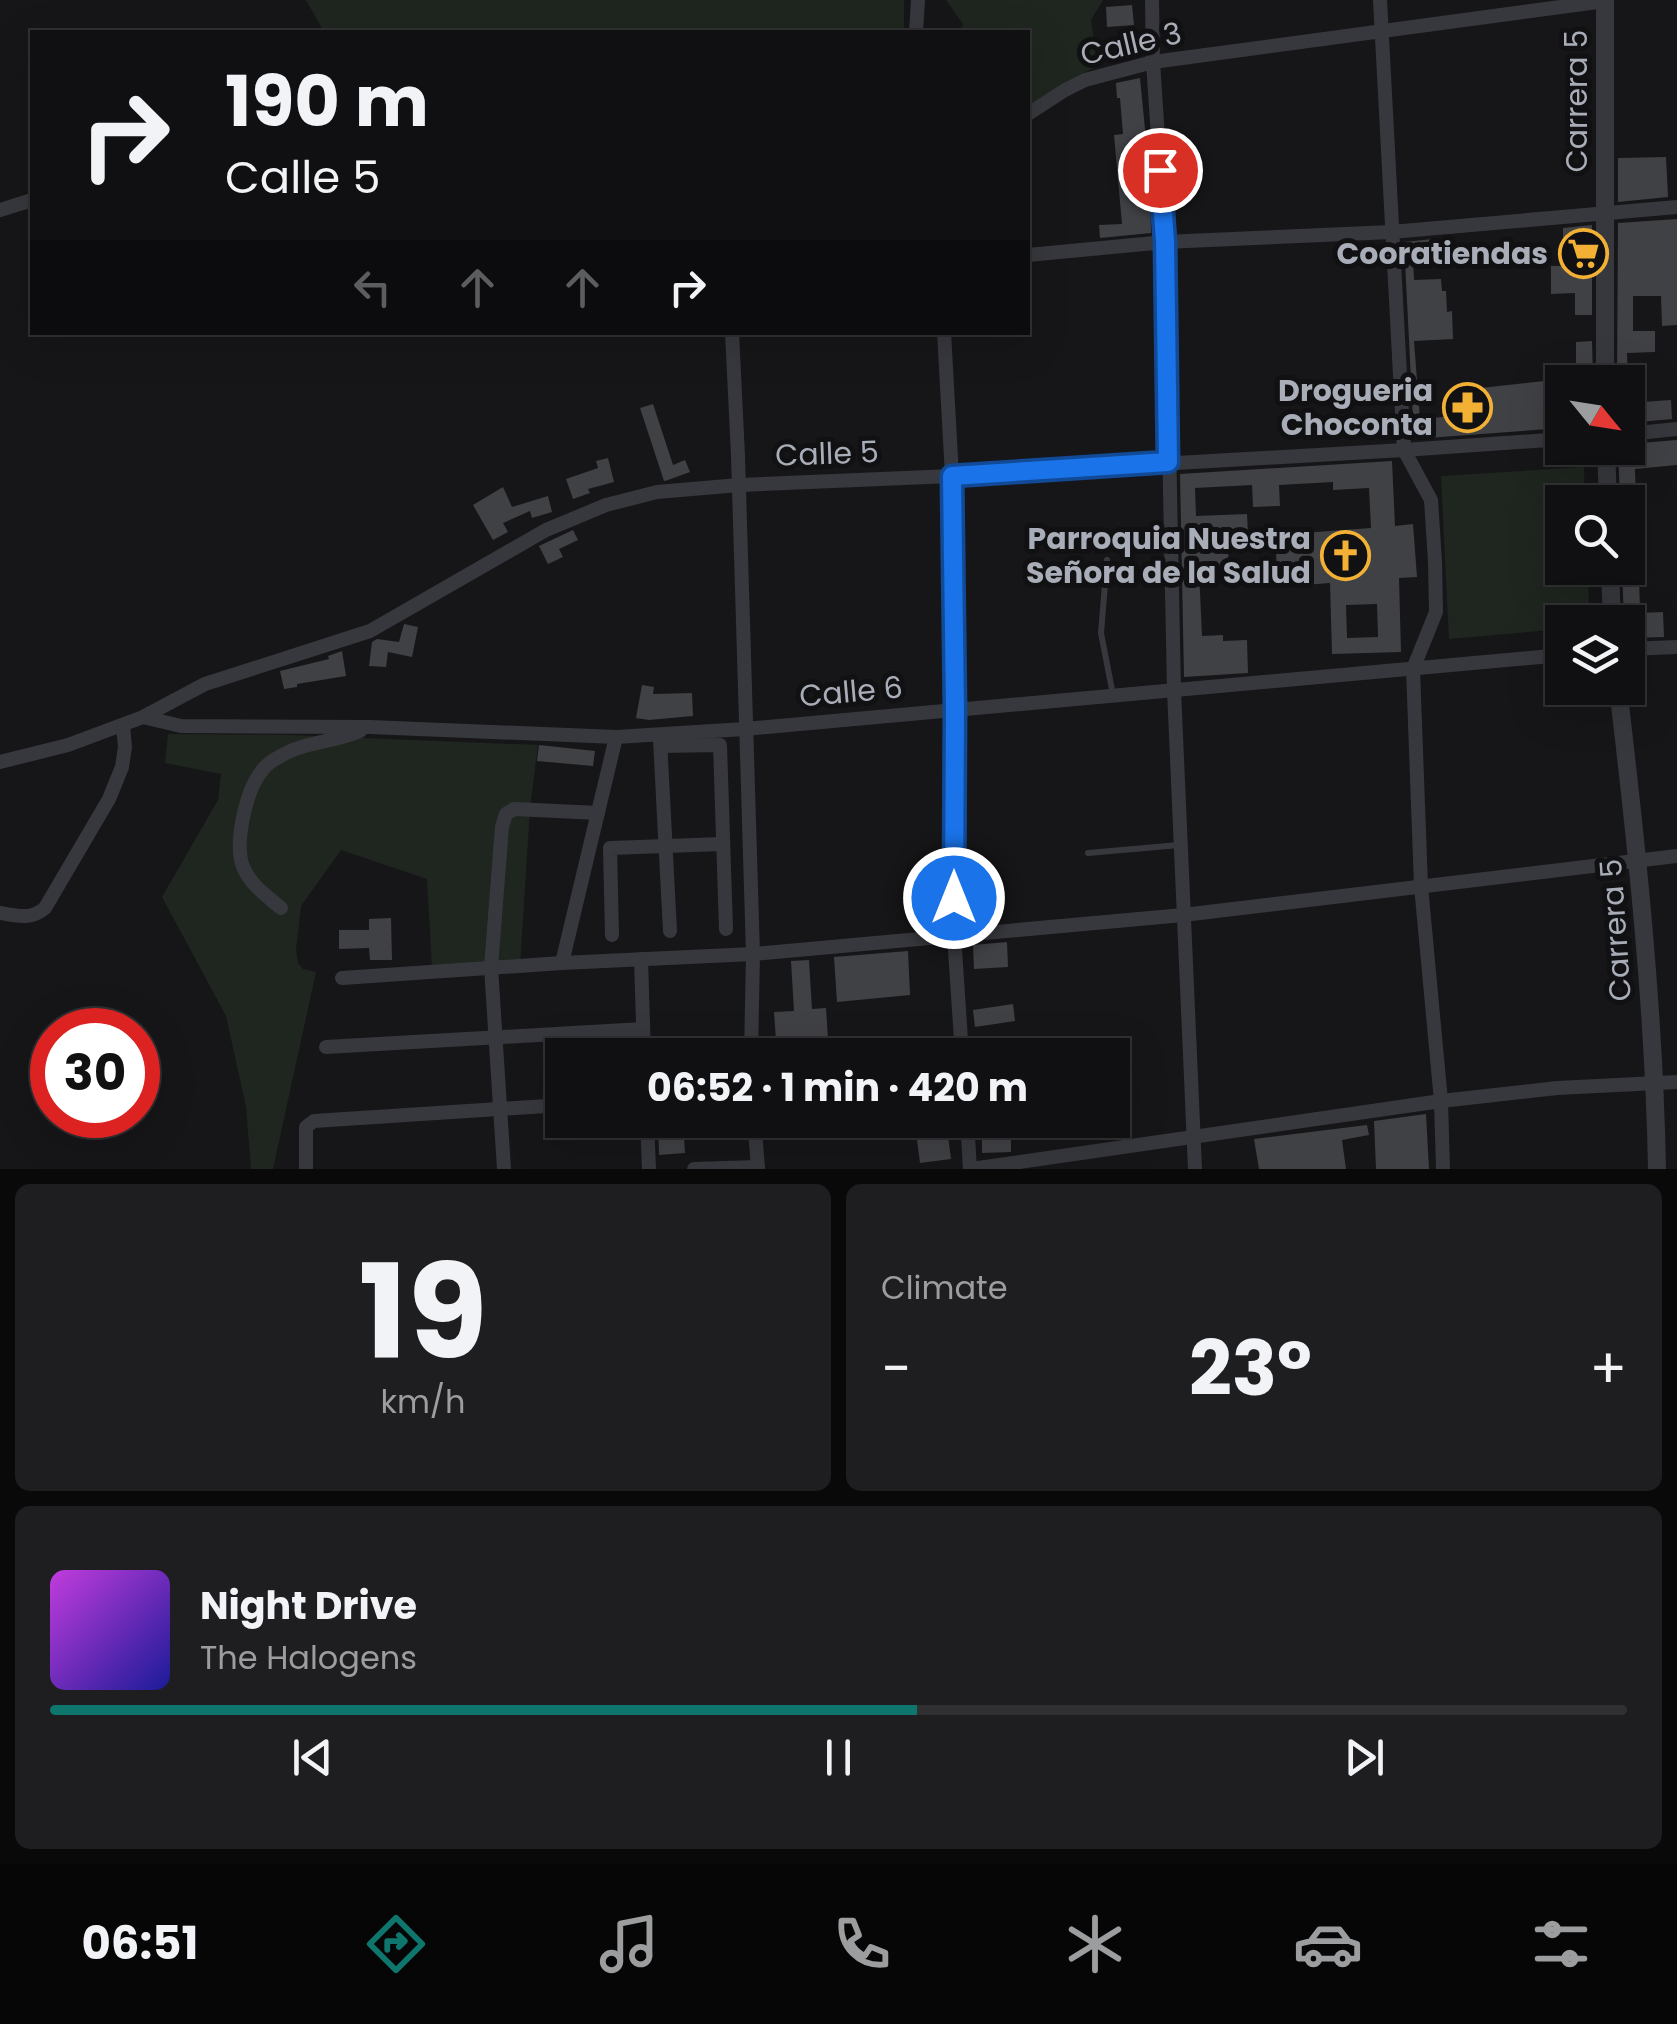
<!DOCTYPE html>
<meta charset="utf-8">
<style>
body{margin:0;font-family:Poppins,sans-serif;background:#1e1e20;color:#f1f3f6;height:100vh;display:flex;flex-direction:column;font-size:38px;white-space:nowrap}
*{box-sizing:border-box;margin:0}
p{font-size:32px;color:#9c9d9f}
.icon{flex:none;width:55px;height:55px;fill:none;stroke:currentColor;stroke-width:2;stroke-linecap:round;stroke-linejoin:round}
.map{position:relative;height:1169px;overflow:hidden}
.panel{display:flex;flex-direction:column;gap:15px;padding:15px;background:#09090a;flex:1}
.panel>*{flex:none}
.banner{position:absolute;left:30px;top:30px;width:1000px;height:305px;border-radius:0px;box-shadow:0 10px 40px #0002,0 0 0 2px #303032;background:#101012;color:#f1f3f6;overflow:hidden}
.needle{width:65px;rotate:120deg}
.fabs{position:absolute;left:1545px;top:365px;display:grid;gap:20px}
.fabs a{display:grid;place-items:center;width:100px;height:100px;border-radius:0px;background:#101012;box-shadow:0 10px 40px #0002,0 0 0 2px #303032;font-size:50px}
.speed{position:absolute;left:30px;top:1008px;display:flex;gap:20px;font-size:50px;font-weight:700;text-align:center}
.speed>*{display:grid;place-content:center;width:130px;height:130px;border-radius:50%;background:#101012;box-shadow:0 10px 40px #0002,0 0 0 2px #303032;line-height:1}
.speed .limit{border:15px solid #d22;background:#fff;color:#111}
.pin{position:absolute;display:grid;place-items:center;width:85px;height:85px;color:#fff;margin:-42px;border:5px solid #fff;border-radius:50%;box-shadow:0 2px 10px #0007}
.me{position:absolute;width:110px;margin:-55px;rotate:0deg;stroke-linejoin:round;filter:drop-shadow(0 0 8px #0008)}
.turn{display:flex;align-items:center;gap:35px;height:210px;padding:0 30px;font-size:45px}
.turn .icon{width:130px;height:130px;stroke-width:2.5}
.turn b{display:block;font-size:70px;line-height:85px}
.lanes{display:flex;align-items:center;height:95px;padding:0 30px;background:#0003;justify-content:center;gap:50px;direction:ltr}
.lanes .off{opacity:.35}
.big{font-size:75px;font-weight:700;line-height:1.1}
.panel .tile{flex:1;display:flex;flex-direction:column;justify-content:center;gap:15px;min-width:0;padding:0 35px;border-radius:15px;background:#1e1e20}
.panel .dial{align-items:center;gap:0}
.dial b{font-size:130px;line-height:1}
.song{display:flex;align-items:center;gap:30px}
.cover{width:120px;height:120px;border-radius:15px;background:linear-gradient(135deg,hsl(290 70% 55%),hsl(240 70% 35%))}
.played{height:10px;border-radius:5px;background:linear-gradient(90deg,#0f766e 55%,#303032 55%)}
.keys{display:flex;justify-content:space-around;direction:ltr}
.heat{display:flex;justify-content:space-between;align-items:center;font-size:55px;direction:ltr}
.panel .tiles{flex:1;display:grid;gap:15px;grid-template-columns:1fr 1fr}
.tile:last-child{grid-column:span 2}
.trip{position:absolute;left:545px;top:1038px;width:585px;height:100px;border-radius:0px;background:#101012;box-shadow:0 10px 40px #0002,0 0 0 2px #303032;font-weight:700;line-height:100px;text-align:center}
.tabs{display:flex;height:160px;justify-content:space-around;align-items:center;background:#060607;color:#9c9d9f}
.tabs .icon{width:70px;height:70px}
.tabs .on{color:#0f766e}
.tabs b{font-size:45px;color:#f1f3f6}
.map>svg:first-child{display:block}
</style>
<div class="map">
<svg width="1677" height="1169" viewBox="0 0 1677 1169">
<rect width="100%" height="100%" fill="#161618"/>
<!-- green -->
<g fill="#1e261f">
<path d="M306,0H904V32H324Z"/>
<path d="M946,0H1103L1091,20L1098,66L1067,81L1028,107V32H960L963,24Z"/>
<path d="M1584,467L1585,502H1562V568H1588L1589,622H1562V629L1449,639L1441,476Z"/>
<path d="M168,734L289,735L538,745L530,809L520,965L432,968L427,879L341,850L301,906L296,950L298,963L303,969L316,972L273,1169H251L246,1107L226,1016L162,897L218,800L221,774L165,763Z"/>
</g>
<!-- building -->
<g fill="#404145" fill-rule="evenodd">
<path d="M1132,5L1134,25L1107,27L1106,7Z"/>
<path d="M1140,78L1150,180L1151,233L1100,238L1099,225L1122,224L1114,135L1123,134L1120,98H1117L1116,83Z"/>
<path d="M1666,157L1668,197L1618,202V158Z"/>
<path d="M1677,219V325L1662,326L1661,296H1633V331H1655V352L1627,353L1628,382H1617L1618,223Z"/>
<path d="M1592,225V315H1575V293L1551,294V266H1563V228Z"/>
<path d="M1443,238L1444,254L1413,256L1414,280L1441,279L1442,291H1446L1447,312L1452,311L1453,339L1414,341L1420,419L1455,416L1453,391L1562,379V428L1414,439L1404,242Z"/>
<path d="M1592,341L1593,382H1576V342Z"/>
<path d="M1671,400L1672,419L1628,423V403Z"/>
<path d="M653,404L673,465L685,460L690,472L668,480L664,481L640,408Z"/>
<path d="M1677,440V465L1635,469L1636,502H1620L1618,448H1628V444Z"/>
<path d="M608,458L614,482L588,489L590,493L573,499L566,479L598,468L596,461Z"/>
<path d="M1392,461L1395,526L1413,524L1417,577L1399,578L1401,652L1332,654L1330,583L1278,587L1275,535L1371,528L1369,488L1333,490V482L1279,485L1280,506L1253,507L1252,485L1195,488L1196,516L1247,514L1248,533L1227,534L1229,568L1199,570L1202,636L1223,635V641L1247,640L1248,673L1184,677L1180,474ZM1377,604L1378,637L1347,638L1346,605Z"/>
<path d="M503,487L512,507L548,496L552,512L532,518L530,511L503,523L508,532L493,540L473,505Z"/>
<path d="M573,530L578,540L559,549L563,557L548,564L539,546Z"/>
<path d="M1628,541H1638L1640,613L1663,612L1664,637L1628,638V622H1624L1622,568H1628Z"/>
<path d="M404,624L418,627L412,657L388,652L386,667L369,666L372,642L377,639L399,642Z"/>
<path d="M342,651L346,676L297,684V687L284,689L280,671L329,659L328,656Z"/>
<path d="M642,685L654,687L653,694L692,693L693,716L649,720L636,718Z"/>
<path d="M539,745L595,751L593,766L537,761Z"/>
<path d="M391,918L392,960H370L369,948L339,949V930H369V919Z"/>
<path d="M1007,942L1008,967L974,969L973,945Z"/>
<path d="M908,951L910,995L837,1002L834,957Z"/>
<path d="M809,960L812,1009L826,1008L829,1054L777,1055L774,1012L794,1011L791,961Z"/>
<path d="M1013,1004L1015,1021L975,1027L973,1010Z"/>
<path d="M1426,1114L1429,1169H1376L1374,1121Z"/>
<path d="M658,1120H683L685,1153L659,1155Z"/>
<path d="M982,1120H1011V1152L982,1153Z"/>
<path d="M1077,1120H1110L1112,1136L1079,1139Z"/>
<path d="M1367,1125L1369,1135L1342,1140L1346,1169H1259L1254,1139Z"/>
<path d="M948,1136L951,1159L920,1163L917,1140Z"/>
</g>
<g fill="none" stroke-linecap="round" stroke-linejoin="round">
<!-- service -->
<g stroke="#37383d" stroke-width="6">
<path d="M1107,560L1101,633L1113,695"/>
<path d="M1088,853L1179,845"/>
</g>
<!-- minor -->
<g stroke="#37383d" stroke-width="14">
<path d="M1152,0L1153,62L1165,242L1174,690L1195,1169"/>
<path d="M1380,0L1404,450L1431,500L1435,562L1436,612L1413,669L1421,886L1441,1101L1443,1169"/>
<path d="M916,32L918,0"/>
<path d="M1028,114L1065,90L1085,80L1153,62L1605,1"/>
<path d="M0,210L32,200"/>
<path d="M1028,255L1165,242L1391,232L1677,207"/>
<path d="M732,332L738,456L753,954L751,1055"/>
<path d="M944,332L952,476L955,710L954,935L962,1055"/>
<path d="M1628,434L1677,429"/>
<path d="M1628,649L1677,647"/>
<path d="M143,717L181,726L370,727L616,737L745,729L1562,655"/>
<path d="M660,740L670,931"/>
<path d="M661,746L720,745L726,929"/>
<path d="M0,762L68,745L143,717L205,684L370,631L546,530L606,505L657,492L739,485L952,476L1404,450L1562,439"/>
<path d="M281,908C268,897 251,885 244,869C233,846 246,791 261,772C265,766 273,760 279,757C304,741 334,743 360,731"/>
<path d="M0,913C18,916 31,920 45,908L109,799L122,767L125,747L123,725"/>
<path d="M612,935L610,848L722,844"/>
<path d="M641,959L644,1055"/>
<path d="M562,963L616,737"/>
<path d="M342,978L562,963L753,954L1183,915L1677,856"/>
<path d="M326,1047L643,1029"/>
<path d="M644,1050L751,1046"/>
<path d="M923,1055L962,1052"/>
<path d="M647,1120L649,1169"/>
<path d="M754,1120L758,1167"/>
<path d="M967,1120L970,1169"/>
<path d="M306,1169V1127L314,1121L562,1105"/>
<path d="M504,1169L491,967L502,827L506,814L514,809L598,813"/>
<path d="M694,1169L758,1167"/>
<path d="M971,1169L1441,1101L1557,1088L1677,1082"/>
</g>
<!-- tertiary -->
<g stroke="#37383d" stroke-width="18">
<path d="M1605,0V382"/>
<path d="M1606,448L1608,502"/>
<path d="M1610,568L1612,622"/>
<path d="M1618,688C1637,848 1654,1008 1657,1169"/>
</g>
</g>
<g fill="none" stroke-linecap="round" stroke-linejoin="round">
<defs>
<path id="route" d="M954,898L955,710L952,476L1168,462L1165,242L1160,170"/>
</defs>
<!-- route casing -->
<use href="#route" stroke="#114b97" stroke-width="25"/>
<!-- route -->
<use href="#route" stroke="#1a73e8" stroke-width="18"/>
</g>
<!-- icons -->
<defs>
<symbol id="supermarket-ring" viewBox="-11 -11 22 22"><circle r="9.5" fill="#111113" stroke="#f2b134" stroke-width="1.5"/><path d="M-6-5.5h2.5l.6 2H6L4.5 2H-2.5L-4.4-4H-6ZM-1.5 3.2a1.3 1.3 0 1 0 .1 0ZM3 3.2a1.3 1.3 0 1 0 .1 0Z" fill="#f2b134"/></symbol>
<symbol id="pharmacy-ring" viewBox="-11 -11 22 22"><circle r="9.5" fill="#111113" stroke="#f2b134" stroke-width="1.5"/><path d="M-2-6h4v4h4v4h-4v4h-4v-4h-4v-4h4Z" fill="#f2b134"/></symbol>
<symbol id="church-ring" viewBox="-11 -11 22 22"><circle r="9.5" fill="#111113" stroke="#f2b134" stroke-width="1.5"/><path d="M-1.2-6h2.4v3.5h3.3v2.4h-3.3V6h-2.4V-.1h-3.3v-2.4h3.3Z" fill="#f2b134"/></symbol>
</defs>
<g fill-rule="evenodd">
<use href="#supermarket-ring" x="1556" y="226" width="55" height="55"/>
<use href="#pharmacy-ring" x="1440" y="380" width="55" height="55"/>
<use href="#church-ring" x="1318" y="528" width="55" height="55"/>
</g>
<g text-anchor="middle" stroke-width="10" stroke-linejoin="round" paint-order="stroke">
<!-- street labels -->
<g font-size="30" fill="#a8adb8" stroke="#111113">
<text transform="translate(1131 44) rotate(-13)" y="10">Calle 3</text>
<text transform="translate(1577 101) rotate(-90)" y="10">Carrera 5</text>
<text transform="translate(827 454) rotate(-2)" y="10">Calle 5</text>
<text transform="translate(851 692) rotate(-5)" y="10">Calle 6</text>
<text transform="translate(1616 930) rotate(-94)" y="10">Carrera 5</text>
</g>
<!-- poi labels -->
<g font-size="30" font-weight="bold" fill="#a8adb8" stroke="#111113" text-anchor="end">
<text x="1548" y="264">Cooratiendas</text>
<text x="1433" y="401">Drogueria<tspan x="1433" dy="34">Choconta</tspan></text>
<text x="1311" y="549">Parroquia Nuestra<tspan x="1311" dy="34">Señora de la Salud</tspan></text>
</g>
</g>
</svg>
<div class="fabs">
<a><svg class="needle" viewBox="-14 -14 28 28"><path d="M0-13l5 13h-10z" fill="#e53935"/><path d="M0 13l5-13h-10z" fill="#9c9d9f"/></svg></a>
<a><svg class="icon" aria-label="search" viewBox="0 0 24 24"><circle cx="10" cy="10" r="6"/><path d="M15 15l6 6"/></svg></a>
<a><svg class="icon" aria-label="layers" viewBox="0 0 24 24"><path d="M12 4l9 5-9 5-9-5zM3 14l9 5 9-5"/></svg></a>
</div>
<div class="speed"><div class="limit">30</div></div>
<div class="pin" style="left:1160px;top:170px;background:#d93025"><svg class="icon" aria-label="arrive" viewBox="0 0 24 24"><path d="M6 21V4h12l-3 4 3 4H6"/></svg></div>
<svg class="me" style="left:954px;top:898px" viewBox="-20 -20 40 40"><circle r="17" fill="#1a73e8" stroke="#fff" stroke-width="3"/><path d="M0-11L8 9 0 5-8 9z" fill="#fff"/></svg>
<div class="trip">06:52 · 1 min · 420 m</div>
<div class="banner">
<div class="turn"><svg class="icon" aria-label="right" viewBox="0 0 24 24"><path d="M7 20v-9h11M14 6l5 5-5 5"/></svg><div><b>190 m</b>Calle 5</div></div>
<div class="lanes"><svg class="icon off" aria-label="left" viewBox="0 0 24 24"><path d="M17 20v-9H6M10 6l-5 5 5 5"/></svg><svg class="icon off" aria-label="ahead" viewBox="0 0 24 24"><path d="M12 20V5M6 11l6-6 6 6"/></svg><svg class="icon off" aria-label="ahead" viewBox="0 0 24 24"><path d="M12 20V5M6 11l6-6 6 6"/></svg><svg class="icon" aria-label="right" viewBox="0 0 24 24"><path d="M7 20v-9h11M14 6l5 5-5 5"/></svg></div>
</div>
</div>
<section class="panel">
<div class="tiles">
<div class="tile dial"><b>19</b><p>km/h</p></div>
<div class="tile"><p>Climate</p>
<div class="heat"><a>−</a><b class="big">23°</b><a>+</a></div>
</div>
<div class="tile">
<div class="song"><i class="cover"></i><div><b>Night Drive</b><p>The Halogens</p></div></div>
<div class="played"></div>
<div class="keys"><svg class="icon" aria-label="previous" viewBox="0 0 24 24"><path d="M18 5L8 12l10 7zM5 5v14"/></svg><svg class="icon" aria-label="pause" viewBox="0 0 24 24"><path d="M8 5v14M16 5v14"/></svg><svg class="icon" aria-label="next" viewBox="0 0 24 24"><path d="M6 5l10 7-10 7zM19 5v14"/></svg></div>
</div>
</div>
</section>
<nav class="tabs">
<b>06:51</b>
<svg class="icon on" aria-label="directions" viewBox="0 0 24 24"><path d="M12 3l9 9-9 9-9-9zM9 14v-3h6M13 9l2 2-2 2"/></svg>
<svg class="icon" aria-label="music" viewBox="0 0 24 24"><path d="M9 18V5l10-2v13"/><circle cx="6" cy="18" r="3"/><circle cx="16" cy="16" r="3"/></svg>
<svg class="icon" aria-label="phone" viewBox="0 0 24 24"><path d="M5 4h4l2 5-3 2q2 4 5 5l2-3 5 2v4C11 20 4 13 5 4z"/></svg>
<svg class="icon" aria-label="climate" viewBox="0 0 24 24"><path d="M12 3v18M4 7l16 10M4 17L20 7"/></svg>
<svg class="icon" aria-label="car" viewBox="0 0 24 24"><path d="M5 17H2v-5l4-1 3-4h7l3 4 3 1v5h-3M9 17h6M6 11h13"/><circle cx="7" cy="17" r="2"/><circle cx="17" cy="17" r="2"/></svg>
<svg class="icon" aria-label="filters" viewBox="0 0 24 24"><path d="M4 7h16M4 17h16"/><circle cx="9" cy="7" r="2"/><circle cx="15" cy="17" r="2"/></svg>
</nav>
